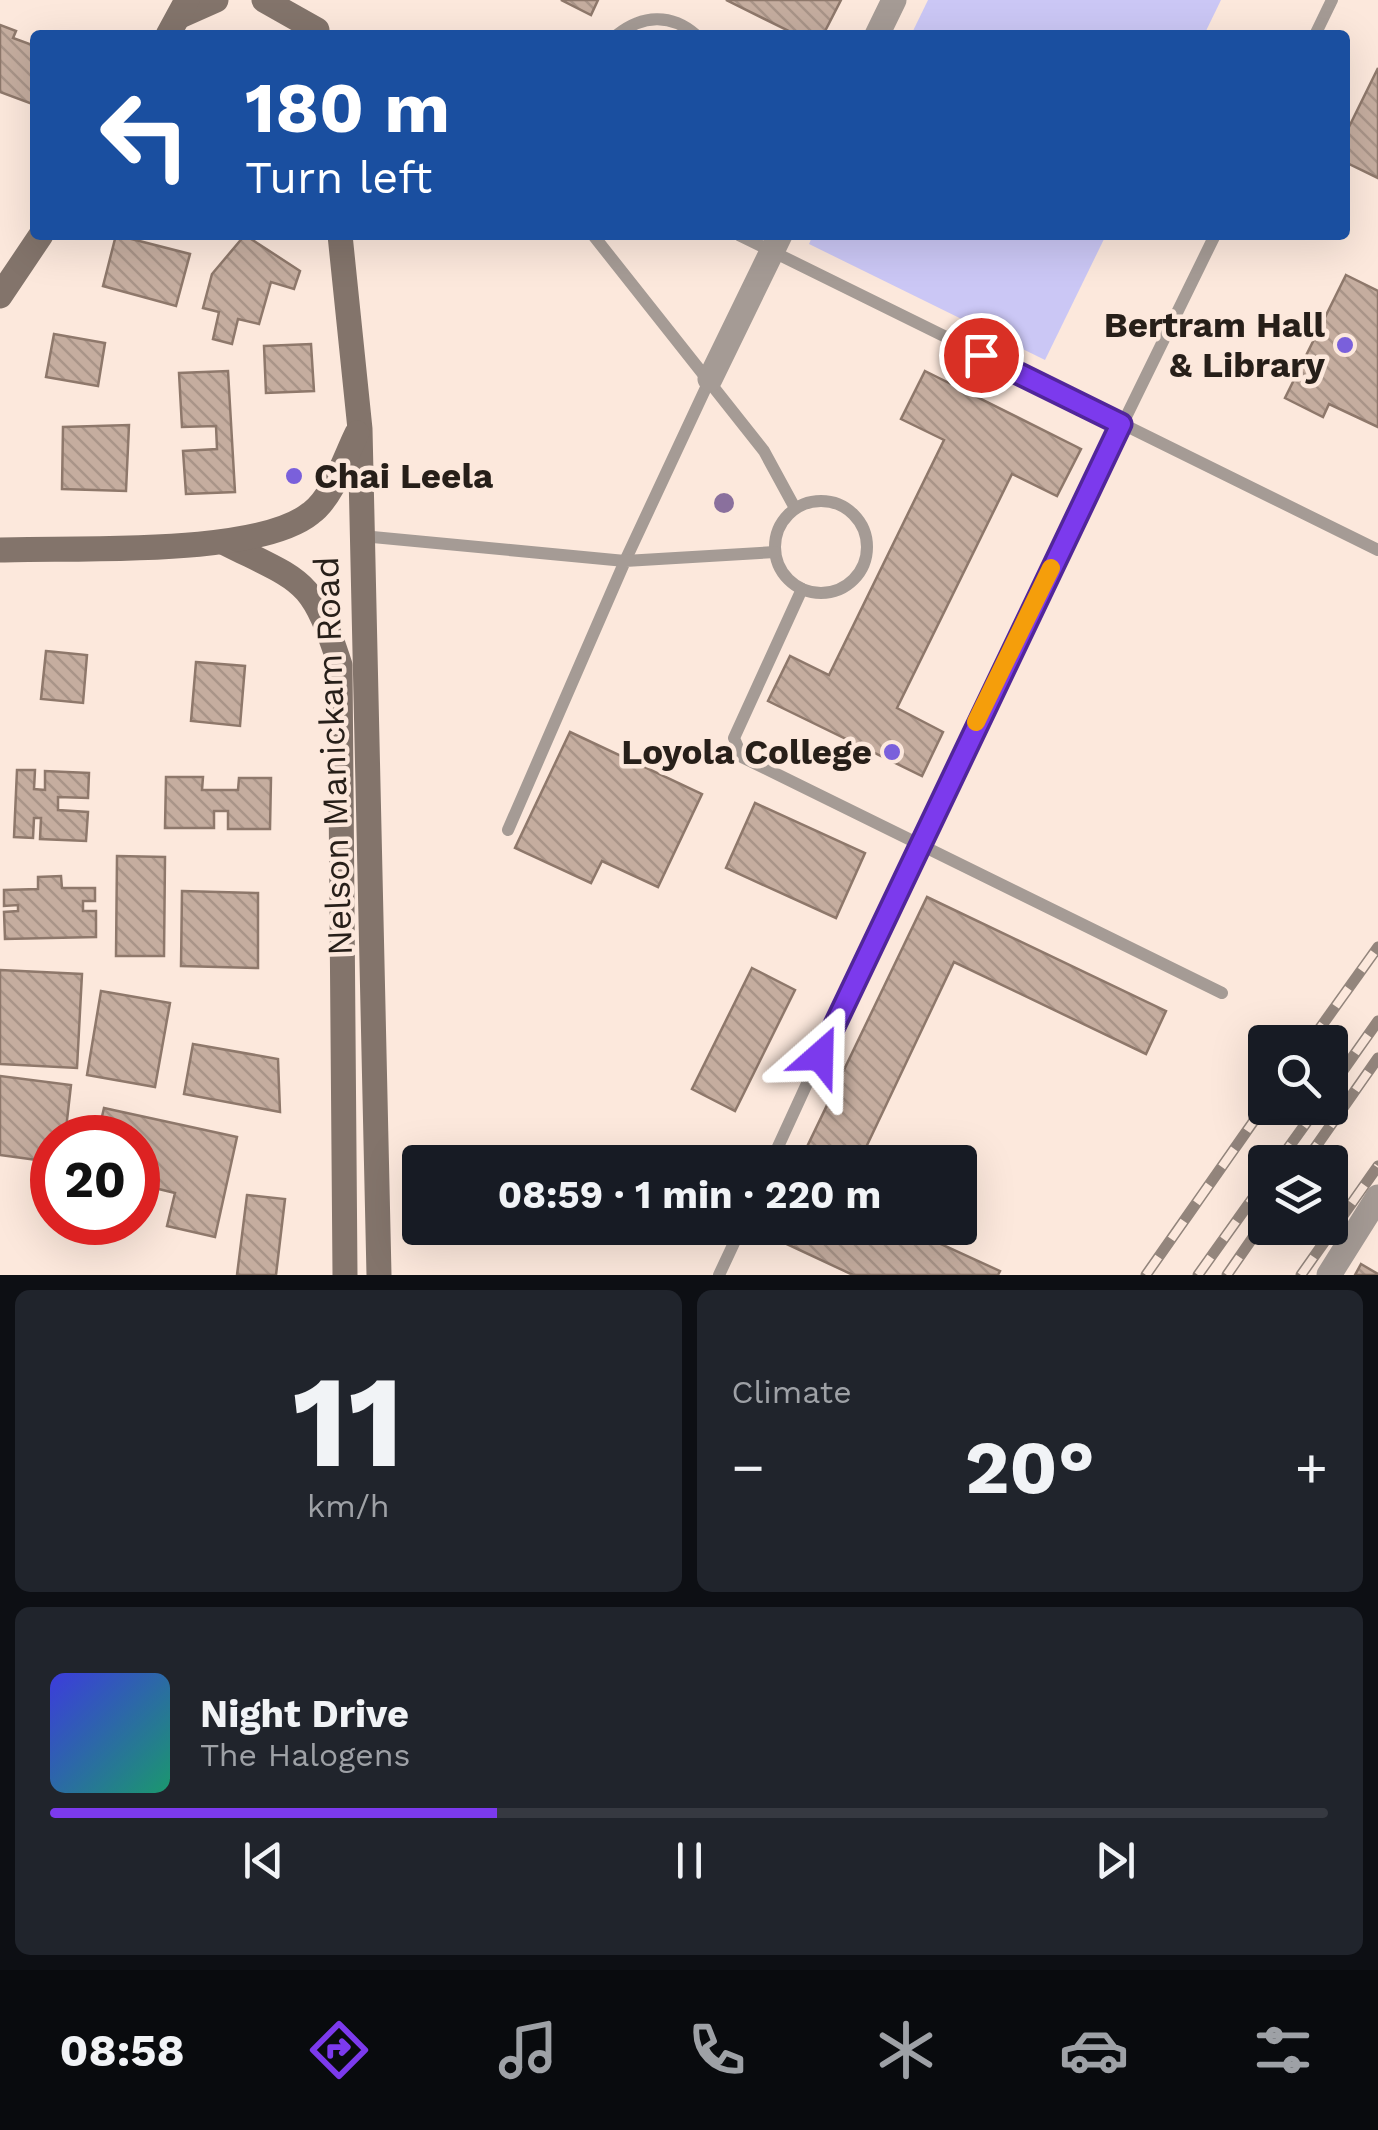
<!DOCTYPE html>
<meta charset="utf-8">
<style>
body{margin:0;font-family:"Work Sans",sans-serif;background:#20242c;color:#f1f3f6;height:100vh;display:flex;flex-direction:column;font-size:38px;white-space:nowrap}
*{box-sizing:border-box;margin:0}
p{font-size:32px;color:#9ea1a6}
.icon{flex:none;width:55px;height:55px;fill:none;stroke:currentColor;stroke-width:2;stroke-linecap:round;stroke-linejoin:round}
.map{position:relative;height:1275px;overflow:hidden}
.side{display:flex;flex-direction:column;gap:15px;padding:15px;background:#0d0f14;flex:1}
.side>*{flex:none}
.banner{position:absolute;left:30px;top:30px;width:1320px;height:210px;border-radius:10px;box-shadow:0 10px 40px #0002;background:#1a4fa0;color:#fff;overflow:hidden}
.fabs{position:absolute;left:1248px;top:1025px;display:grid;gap:20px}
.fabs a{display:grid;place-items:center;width:100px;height:100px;border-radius:10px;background:#171b24;box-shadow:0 10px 40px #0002;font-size:50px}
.speed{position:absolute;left:30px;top:1115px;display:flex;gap:20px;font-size:50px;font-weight:700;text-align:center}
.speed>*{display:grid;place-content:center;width:130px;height:130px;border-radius:50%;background:#171b24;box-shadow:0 10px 40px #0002;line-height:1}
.speed .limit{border:15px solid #d22;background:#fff;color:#111}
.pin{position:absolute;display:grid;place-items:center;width:85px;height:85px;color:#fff;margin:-42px;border:5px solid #fff;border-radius:50%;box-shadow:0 2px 10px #0007}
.me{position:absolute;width:110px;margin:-55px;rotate:25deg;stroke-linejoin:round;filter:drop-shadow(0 0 8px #0008)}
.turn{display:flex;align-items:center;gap:35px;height:210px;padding:0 50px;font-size:45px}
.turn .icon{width:130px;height:130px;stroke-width:2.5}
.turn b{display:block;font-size:70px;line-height:85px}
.big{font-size:75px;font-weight:700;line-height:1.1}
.side .tile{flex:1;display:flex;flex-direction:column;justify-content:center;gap:15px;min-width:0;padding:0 35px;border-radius:15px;background:#20242c}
.side .dial{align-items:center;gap:0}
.dial b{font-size:130px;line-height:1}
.song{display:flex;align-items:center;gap:30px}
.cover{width:120px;height:120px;border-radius:15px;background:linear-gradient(135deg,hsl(240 70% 55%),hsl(160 70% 35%))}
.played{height:10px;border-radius:5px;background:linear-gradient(90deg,#7c3aed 35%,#363941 35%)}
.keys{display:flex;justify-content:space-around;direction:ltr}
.heat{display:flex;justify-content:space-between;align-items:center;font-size:55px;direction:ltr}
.side .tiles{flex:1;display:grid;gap:15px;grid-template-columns:1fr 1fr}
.tile:last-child{grid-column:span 2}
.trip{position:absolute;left:402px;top:1145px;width:575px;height:100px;border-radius:10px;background:#171b24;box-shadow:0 10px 40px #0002;font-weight:700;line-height:100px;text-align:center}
.menu{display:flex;height:160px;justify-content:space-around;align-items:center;background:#090b0e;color:#9ea1a6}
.menu .icon{width:70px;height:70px}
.menu .on{color:#7c3aed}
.menu b{font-size:45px;color:#f1f3f6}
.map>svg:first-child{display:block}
</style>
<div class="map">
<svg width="1378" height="1275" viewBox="0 0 1378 1275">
<defs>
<pattern id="building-back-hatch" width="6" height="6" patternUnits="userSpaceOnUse" patternTransform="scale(2.5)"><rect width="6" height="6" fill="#c5ad9f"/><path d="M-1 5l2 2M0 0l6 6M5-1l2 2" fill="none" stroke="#a99488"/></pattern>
</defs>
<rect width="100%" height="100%" fill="#fce8dc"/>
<!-- pitch -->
<g fill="#cbc7f5">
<path d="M928,0H1221L1204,35H911Z"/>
<path d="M813,235H1106L1045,360L809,244Z"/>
</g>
<!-- building -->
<g fill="url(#building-back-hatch)" stroke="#8e786b" stroke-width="2.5">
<path d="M561,0H598L591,15Z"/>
<path d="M726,0H841L823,35H797Z"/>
<path d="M0,25L16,31L13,38L32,45L35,39V105L0,92Z"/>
<path d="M1378,68V178L1345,162V135Z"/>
<path d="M116,235L190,254L176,306L103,286Z"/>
<path d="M245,235L300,271L294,289L271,282L259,324L238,319L232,344L213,339L219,312L203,308L212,274Z"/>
<path d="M1346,275L1378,291V427L1329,404L1323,417L1285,398Z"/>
<path d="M54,334L105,343L98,386L46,377Z"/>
<path d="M311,344L314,391L266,393L264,346Z"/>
<path d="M228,371L235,492L186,494L183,451L217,449L216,426L182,427L179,373Z"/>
<path d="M925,371L1081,449L1057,496L1012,474L897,708L943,732L922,776L768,701L790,656L829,675L944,440L901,419Z"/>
<path d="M129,425L126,491L62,489L63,427Z"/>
<path d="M46,651L87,655L83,703L41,699Z"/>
<path d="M196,662L245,666L240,726L191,721Z"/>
<path d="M570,732L702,794L658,887L602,861L591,883L515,848Z"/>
<path d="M17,770H35L34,789L45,790V771L89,773L88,798L58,797V810L88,812L86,841L40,839L41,818H34L33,838L14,837Z"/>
<path d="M166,777H203L202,790H238L239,778H271L270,829H228V811H214V828H165Z"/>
<path d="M755,803L865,853L836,918L726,868Z"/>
<path d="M117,856L165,857L164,956H116Z"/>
<path d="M61,876L62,888H95V901H83V911H96V937L5,939L4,912L18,911V905L4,906V890L38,889V877Z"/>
<path d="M182,891L258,893V968L181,966Z"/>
<path d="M927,897L1166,1011L1146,1054L954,962L859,1162H828L805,1151Z"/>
<path d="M752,968L795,990L735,1111L692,1089Z"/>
<path d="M0,970L82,974L77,1068L0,1064Z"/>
<path d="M101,991L170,1003L155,1087L87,1075Z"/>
<path d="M193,1044L278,1059L280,1112L184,1094Z"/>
<path d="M0,1076L71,1085L65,1138H52V1162L0,1155Z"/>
<path d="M104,1108L237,1137L215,1237L167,1226L175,1193L138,1184V1138H97Z"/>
<path d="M247,1195L285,1199L276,1275H237Z"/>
<path d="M778,1228H906L1000,1271L998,1275H853L774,1238Z"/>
<path d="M1361,1264L1378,1274V1275H1355Z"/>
</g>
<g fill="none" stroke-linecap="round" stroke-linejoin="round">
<!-- service -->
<g stroke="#a59b95" stroke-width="12">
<path d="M617,35C642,15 671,13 696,35"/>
<path d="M1315,35L1332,0"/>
<path d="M593,235L764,451L795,508"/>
<path d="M739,235L1378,550"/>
<circle cx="821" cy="547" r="46"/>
<path d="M362,536L625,561L710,379"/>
<path d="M802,589L734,738L742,757L1222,993"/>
<path d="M508,830L625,561L775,552"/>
<path d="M771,1162L917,844L1215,235"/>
<path d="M719,1275L741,1228"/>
</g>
<!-- minor -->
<g stroke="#a59b95" stroke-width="25">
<path d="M877,35L894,0"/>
<path d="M710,379L780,235"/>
<path d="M1329,1275L1378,1197"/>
</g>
<!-- secondary -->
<g stroke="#83746b" stroke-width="25">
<path d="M264,0L317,30"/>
<path d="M180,16L216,0"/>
<path d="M168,35L187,0"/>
<path d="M340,235L360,429L379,1275"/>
<path d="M0,296L41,235"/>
<path d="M223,542C304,583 311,576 340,665L345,1275"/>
<path d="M0,550C73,547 257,557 311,513C333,497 345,457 357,433"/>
</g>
<defs>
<g id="rail">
<path d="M1310,1042L1378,947"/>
<path d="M1330,1089L1378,1021"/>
<path d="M1278,1162L1317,1108"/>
<path d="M1305,1162L1378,1058"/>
<path d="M1146,1275L1265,1105"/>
<path d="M1198,1275L1265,1181"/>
<path d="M1227,1275L1265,1220"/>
<path d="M1301,1275L1378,1166"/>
</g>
</defs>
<!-- rail casing -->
<use href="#rail" stroke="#93857c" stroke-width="11"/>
<!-- rail -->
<use href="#rail" stroke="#fce8dc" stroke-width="8" stroke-dasharray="22" stroke-linecap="butt"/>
</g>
<!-- trees -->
<circle fill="#8a709d" cx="724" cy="503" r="10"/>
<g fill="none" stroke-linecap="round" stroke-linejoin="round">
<defs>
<path id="route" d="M820,1056L1121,424L981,355"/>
</defs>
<!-- route casing -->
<use href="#route" stroke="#51269a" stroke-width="25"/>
<!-- route -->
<use href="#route" stroke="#7c3aed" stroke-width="18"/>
<!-- slow -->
<path stroke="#f59e0b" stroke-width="18" d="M976,722L1051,568"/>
</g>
<!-- markers -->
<g fill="#7a60db" stroke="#fce8dc" stroke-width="4">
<circle cx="1345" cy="345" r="10"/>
<circle cx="294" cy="476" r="10"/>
<circle cx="892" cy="752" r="10"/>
</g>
<g text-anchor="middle" stroke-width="9" stroke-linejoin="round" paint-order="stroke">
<!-- poi labels -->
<g font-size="35" font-weight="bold" fill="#271f19" stroke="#fce8dc" text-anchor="end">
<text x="1325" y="337">Bertram Hall<tspan x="1325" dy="40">&amp; Library</tspan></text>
<text x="314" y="488" text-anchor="start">Chai Leela</text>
<text x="872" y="764">Loyola College</text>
</g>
<!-- street labels -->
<g font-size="35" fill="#271f19" stroke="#fce8dc">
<text transform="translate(333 756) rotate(-92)" y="12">Nelson Manickam Road</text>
</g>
</g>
</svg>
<div class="fabs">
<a><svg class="icon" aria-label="search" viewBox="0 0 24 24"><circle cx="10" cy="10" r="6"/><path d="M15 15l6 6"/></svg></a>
<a><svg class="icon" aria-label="layers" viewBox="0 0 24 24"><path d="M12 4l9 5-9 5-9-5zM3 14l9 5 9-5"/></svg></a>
</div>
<div class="speed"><div class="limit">20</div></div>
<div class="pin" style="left:981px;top:355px;background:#d93025"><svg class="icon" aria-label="arrive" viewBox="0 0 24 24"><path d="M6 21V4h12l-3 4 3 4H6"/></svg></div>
<svg class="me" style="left:820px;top:1056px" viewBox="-20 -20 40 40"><path d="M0-17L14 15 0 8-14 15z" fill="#7c3aed" stroke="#fff" stroke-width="4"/></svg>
<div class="trip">08:59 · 1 min · 220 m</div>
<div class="banner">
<div class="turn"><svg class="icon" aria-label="left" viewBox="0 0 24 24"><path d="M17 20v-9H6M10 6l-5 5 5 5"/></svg><div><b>180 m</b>Turn left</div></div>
</div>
</div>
<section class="side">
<div class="tiles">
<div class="tile dial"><b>11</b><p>km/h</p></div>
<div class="tile"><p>Climate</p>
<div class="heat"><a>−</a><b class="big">20°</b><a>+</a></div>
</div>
<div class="tile">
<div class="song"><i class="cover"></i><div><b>Night Drive</b><p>The Halogens</p></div></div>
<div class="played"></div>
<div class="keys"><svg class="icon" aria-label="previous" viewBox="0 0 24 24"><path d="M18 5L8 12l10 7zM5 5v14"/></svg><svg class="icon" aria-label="pause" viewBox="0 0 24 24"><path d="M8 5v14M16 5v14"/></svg><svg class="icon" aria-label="next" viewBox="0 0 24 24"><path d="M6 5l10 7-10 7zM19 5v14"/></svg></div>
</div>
</div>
</section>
<nav class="menu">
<b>08:58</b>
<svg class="icon on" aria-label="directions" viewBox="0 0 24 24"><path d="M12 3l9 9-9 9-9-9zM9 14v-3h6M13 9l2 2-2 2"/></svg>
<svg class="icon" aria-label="music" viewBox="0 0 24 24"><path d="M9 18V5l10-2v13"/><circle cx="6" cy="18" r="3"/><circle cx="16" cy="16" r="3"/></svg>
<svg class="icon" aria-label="phone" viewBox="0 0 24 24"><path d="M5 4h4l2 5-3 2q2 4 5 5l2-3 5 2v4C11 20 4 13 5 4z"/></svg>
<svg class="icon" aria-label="climate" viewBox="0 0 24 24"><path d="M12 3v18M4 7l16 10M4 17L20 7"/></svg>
<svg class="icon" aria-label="car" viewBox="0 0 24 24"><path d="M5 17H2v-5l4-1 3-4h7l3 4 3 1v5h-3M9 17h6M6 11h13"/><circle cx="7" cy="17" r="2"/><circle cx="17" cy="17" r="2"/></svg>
<svg class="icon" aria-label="filters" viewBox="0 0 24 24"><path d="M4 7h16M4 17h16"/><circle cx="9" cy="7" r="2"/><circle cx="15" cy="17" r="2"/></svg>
</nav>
